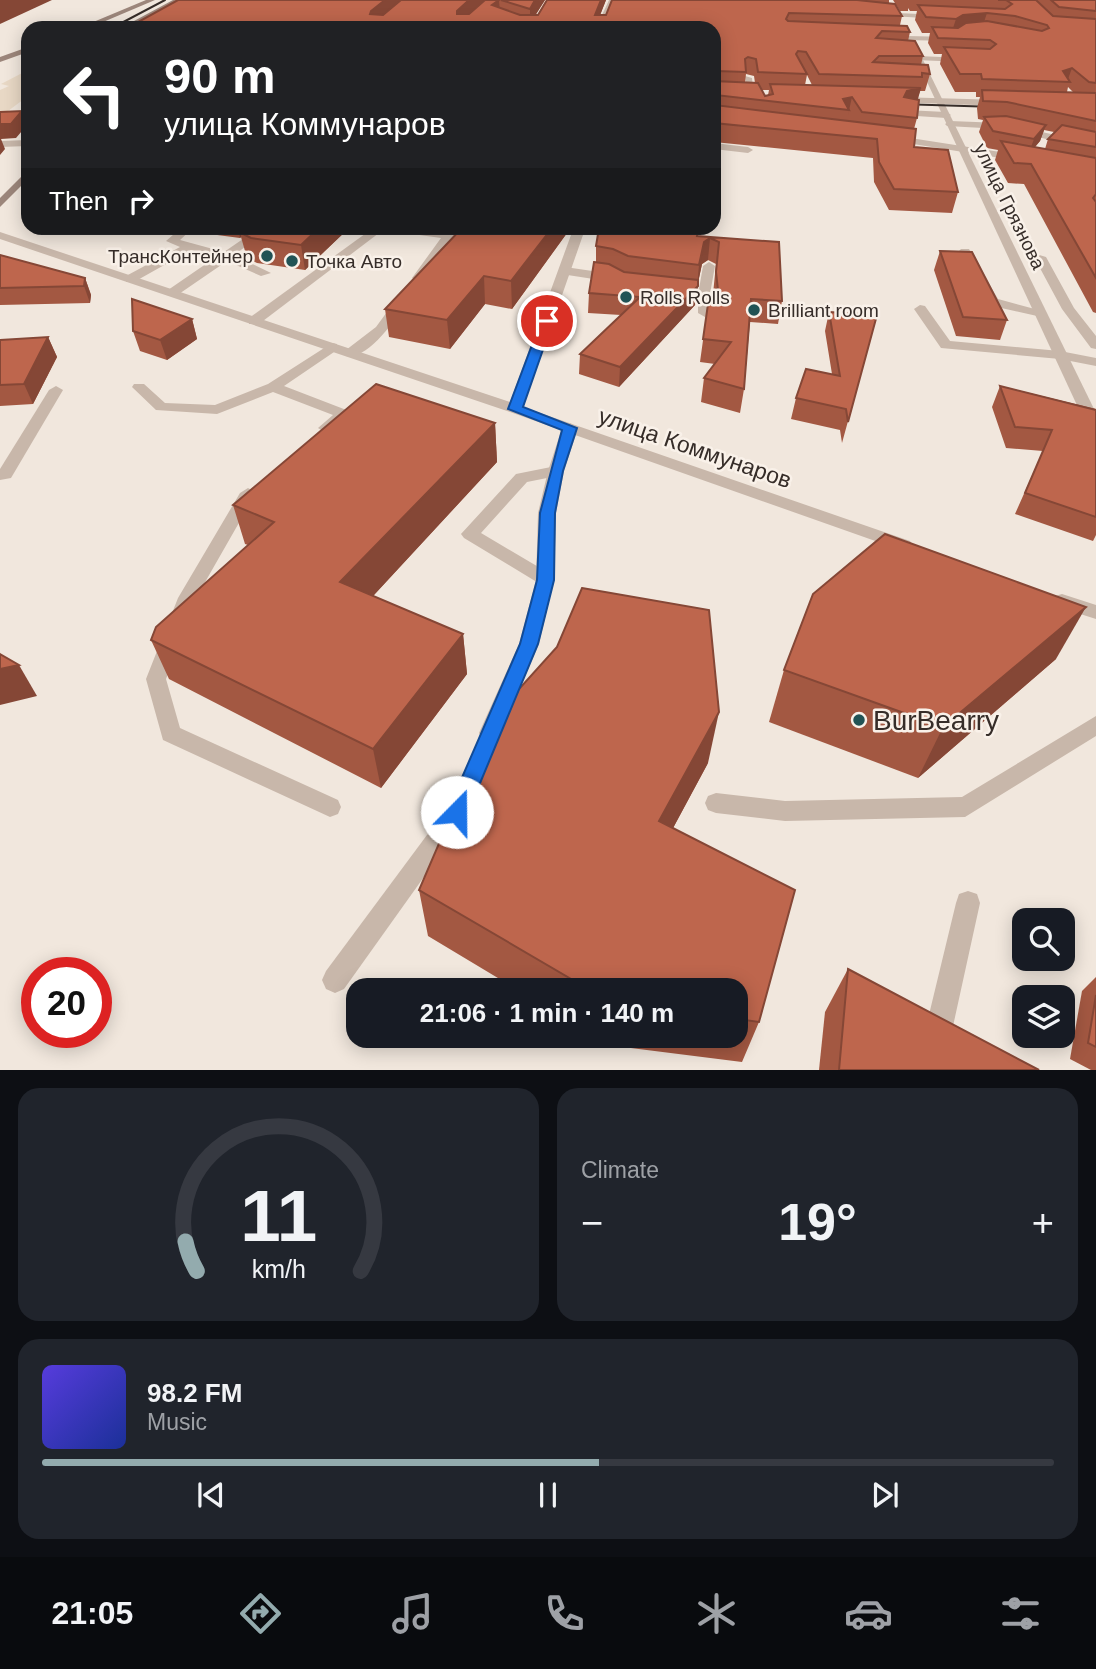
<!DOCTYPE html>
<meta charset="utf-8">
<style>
body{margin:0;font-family:Helvetica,sans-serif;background:#20242c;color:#f1f3f6;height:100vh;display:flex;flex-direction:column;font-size:26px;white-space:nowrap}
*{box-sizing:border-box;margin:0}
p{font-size:23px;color:#9ea1a6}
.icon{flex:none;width:38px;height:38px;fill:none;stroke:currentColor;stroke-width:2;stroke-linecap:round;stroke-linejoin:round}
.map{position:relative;height:1070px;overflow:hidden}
.panel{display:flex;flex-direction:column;gap:18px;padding:18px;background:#0d0f14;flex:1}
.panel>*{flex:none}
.banner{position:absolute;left:21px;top:21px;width:700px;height:214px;border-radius:21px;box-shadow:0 4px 18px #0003;background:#202124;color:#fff;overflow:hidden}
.controls{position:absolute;left:1012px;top:908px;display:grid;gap:14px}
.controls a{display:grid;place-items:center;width:63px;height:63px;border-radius:14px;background:#171b24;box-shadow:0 4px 18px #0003;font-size:35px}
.speed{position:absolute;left:21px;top:957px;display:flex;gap:14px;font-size:35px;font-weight:700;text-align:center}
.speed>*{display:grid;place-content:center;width:91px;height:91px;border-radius:50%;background:#171b24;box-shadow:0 4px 18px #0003;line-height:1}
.speed .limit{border:10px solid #d22;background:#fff;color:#111}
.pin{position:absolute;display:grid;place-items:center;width:60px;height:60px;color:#fff;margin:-30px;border:4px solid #fff;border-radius:50%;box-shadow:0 2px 7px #0007}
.me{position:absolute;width:77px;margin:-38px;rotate:22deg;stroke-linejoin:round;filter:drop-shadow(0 0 5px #0008)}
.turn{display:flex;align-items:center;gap:24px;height:147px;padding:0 28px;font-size:32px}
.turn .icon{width:91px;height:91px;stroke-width:2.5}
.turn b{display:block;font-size:49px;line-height:60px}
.then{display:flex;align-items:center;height:66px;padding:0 28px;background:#0003;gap:14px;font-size:26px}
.big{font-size:52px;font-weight:700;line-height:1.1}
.panel .widget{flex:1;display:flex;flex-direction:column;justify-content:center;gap:10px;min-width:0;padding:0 24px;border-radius:21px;background:#20242c}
.panel .dial{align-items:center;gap:0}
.dial svg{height:182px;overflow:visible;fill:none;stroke:#363941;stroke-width:7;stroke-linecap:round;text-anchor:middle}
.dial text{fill:#f1f3f6;stroke:none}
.song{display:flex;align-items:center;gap:21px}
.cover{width:84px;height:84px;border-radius:10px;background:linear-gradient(135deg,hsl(250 70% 55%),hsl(230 70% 35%))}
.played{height:7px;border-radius:4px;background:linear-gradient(90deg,#93abae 55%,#363941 55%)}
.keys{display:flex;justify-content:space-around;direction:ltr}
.heat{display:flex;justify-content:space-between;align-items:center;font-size:38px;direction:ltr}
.panel .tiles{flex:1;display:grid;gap:18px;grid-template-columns:1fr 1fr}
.widget:last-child{grid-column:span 2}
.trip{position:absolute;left:346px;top:978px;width:402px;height:70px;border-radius:21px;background:#171b24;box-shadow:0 4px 18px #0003;font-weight:700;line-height:70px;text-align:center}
.menu{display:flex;height:112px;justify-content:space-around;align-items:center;background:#090b0e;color:#9ea1a6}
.menu .icon{width:49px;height:49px}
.menu .active{color:#93abae}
.menu b{font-size:32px;color:#f1f3f6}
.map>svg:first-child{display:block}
</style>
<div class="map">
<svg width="1096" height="1071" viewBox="0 0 1096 1071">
<rect width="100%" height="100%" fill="#f1e7dd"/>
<!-- plaza -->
<path fill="#e8d8c5" d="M28,70V96L0,117V90L9,86L1,84Z"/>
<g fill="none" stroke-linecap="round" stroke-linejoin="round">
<!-- service -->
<g fill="#c8b7aa" fill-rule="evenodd">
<path d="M877,12L940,15L944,17L940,19L875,15Z"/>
<path d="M907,36L953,37L957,39L953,41L904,40Z"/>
<path d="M918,56L964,58L968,60L964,62L915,60Z"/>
<path d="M745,76L752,78L754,97L747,95Z"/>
<path d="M905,110L946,112L951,115L946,118L902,115Z"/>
<path d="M950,121L1001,123L1096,144V150L1001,129L947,126L945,124Z"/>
<path d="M28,140V146L0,147V141Z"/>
<path d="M714,143L748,147L753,150L748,153L714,149Z"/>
<path d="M181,228H193L180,240L224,252L259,228H271L234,255L271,273L261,276L227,261L176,296H168V290L216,257L191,250L134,282H126V276L180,247L166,241Z"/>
<path d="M393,228L446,232L450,228H461L422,281L418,282L412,278L441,238L398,232L394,231Z"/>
<path d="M369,231L379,233L259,324H249V318Z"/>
<path d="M961,249H969L998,299L1046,312V318L988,305L959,251Z"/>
<path d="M1036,254L1046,257L1074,308L1096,336V349L1091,348L1062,309L1034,257Z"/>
<path d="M709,262L715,266L710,294L712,313L705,317L698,313V297L674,294L668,290L674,286L699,289L703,266Z"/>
<path d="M565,267L613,274L619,278L613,282L561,274V268Z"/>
<path d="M400,300L406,304C395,320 368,360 346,356V350L376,327L395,301Z"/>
<path d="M920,305L925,306L950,341L1060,351L1096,358V366L1060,359L941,348L914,309Z"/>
<path d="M332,343L337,344V350L284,386L349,411L352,414L349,417L326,433L318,428L333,415L273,392L217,414L156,410L132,387L134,384H144L165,403L215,405L268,384Z"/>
<path d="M56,386L63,390L11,478L0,480V469L49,390Z"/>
<path d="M570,423L578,428L564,471L556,513L554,580L539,644L498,739L490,742L482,739L479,733L519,644L536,580L538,513L548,471L562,428Z"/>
<path d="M248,488L256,493L196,598L166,679L180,728L338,800L341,807L338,814L330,817L163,740L146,679L178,598L240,493Z"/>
<path d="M1096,716V736L965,817L785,821L716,813L708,810L705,803L708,796L716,793L785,801L962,797Z"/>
<path d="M458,801L466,804L470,811L466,818L344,989L335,993L326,989L322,980L326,971L450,804Z"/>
<path d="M968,891L977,894L980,903L948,1049L969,1061L973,1071C953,1071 928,1071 919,1056L956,903L959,894Z"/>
</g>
<!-- minor -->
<g fill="#c8b7aa" fill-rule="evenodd">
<path d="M609,0H615L604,28H596Z"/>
<path d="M916,58L923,60L1096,413V434L1088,429Z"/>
<path d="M568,228H579L583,235L523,407L910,541L913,545L910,549H898L510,412L0,239V232L510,402L571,235Z"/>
<path d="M556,466L562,467L564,471L562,475L527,482L481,533L552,575L554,580L552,585L545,587L464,538L461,534L516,474Z"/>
<path d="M1062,594L1096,605V619L1055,606L1053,601L1055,596Z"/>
</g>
<!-- tertiary -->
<g fill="#c8b7aa" fill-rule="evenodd">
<path d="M897,97L1002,100L1006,103L1002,106L894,102Z"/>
<path d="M891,135L1019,155L1024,158L1019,161L888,140L886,138Z"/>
</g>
<!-- secondary -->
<g fill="#9c867b" fill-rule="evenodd">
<path d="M146,0H155L89,28H79Z"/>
<path d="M173,0H181L130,28H121Z"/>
<path d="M28,47V52L0,62V57Z"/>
<path d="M28,170V179L0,207V198Z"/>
</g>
<!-- tram -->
<g stroke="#362d29" stroke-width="2">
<path d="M112,28L165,0"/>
<path d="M899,104L997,107"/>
</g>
</g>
<!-- wall -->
<g fill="#a35842" fill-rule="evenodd">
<path d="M178,0H545L535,15H538L547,0H606L600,15H606L612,0H889V3L902,16L900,25L910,32L908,41L923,56L921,65L930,74L925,91H920L917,100V118L914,129V147L958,192L952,213L889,210L874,182L873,158L714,142V28H129V27ZM746,74L754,76L755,83H745ZM807,75L812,85H805ZM762,90H769L768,95L765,96Z"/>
<path d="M893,0H1096V313L1093,312L1024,184L1008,183L995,160L998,150L987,148L979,132L983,120L978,119L977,108L980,97H976V92H955L940,64L942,54H934L928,43L930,33H922L915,20L917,11H910L908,8V11H900ZM1068,87L1074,93L1067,92ZM1044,130L1054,132L1048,139L1045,149L1035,147L1040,141Z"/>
<path d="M200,228H349L305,270L257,263L247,258L241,237L240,238L202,233Z"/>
<path d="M462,228H568L567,233L512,309L485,304L450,349L389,337L385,309Z"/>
<path d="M697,236L779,242L782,301L778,324L750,322L744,389L740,413L701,402L704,378L715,364L700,362L709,297L713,294L716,264L708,260L702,264L698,283L695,305L619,387L579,374L580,354L621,315L588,313L589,293L596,262V246Z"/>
<path d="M940,251L1007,320L1000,340L956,336L934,270Z"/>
<path d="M0,255L85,278L91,295L90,303L0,305Z"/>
<path d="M829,312L877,315L842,443L840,430L791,419L796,398L832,374L825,331Z"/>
<path d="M192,319L197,339L167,360L140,351L133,331Z"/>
<path d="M48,337L57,357L33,404L0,406V340Z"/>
<path d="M1000,386L1096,409V535L1093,541L1015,514L1043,451L1006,448L992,407Z"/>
<path d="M495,423L497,462L373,596L463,634L467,674L381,788L169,679L151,640L248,545L245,544L233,505Z"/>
<path d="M1056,659L918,778L769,722L784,670Z"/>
<path d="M708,763L673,828L759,1022L742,1062L607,1045L592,1036H737V990H518L428,936L419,890Z"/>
<path d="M848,969L1039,1070H819L825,1012Z"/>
<path d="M1096,977V1070H1091L1070,1059L1082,991Z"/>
</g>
<!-- shaded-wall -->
<g fill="#854736">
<path d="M0,0H52L0,24Z"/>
<path d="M385,0H407L372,28L371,11Z"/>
<path d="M469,0H486L458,26L457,11Z"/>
<path d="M499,0L500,14L492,5Z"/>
<path d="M535,0H545L530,24V9Z"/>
<path d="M601,0H606L595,28V15Z"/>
<path d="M987,13L982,28L951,34L956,19L963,15Z"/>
<path d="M1072,68L1067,82L1063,71Z"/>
<path d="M921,88L916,106L904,97L907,91Z"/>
<path d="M852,97L848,115L849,110L843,99Z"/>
<path d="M22,111L27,125L16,138L1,139L5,149L0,155V124Z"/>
<path d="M1046,125L1040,141L1028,155L1034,139Z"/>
<path d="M238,228H255L241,233V237L240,238Z"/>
<path d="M319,228H349L305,270L301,245Z"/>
<path d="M552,228H568L567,233L512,309L511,281Z"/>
<path d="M710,238L708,260L702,264L697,287L698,286L695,305L619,387L620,367L697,287L699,265L704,242Z"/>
<path d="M484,276L485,304L450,349L447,320Z"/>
<path d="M85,278L91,295L90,303L84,286Z"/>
<path d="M192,319L197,339L167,360L160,340Z"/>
<path d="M48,337L57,357L33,404L24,384Z"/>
<path d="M495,423L497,462L349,622L340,582Z"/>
<path d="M1086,607L1056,659L918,778L943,727Z"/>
<path d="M463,634L467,674L381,788L373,749Z"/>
<path d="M19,665L37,696L0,705V669Z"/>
<path d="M719,712L708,763L651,869L659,821Z"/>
</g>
<!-- building -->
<g fill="#be664d" stroke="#854736" stroke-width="2">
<path d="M178,0H385L371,11L370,14L383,15L401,0H469L457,11V14H469L485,0H499L492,5L520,15H538L547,0H601L595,15H606L612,0H857L895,4L902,16L789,13L786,19L788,21L907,26L910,32L882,31L876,38L915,41L923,56H879L873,62L928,65L930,74L922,73V77L819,74L806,52L798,51L796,54L807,74L758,72L756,59L748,57L745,59L746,72L716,71L714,81L758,83L765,96L773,94L770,84L921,88L907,91L904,97L919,100L917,118L862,112L852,97L843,99L849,110L716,95L714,105L916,129L914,147L948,150L958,192L894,189L879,162L877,139L714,123V28H142L129,27Z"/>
<path d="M501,0H535L530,9Z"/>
<path d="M998,0H1036L1053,16L1096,19V83L1089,82L1072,68L1063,71L1070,82L982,79L981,74H960L944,47L990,49L996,44L990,40L938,38L932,27L958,28L966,23L987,21L1042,31L1049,28L1047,25L1015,16L987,13L963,15L956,19L926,17L918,5L1005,9L1012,4L1006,0Z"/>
<path d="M1051,0H1096V11L1059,7Z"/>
<path d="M982,90L1096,93V121L1007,102L983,101Z"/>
<path d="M22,111L11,124H0V112Z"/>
<path d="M1006,116L1046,125L1034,139L993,131L984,117Z"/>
<path d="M1062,125L1096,132V147L1048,139Z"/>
<path d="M1001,141L1096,158V194L1093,198L1096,202V278L1031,164L1014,163Z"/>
<path d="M247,228H319L301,245L251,238L241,233Z"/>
<path d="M462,228H552L511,281L484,276L447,320L385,309Z"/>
<path d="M599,228H647L698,231L697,236L779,242L782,301L751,299L744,389L704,378L731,342L703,339L709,297L718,290L716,272L719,242L710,238L704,242L699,265L628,256L613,249L596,246Z"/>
<path d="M940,251L972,252L1007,320L963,317Z"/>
<path d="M0,255L85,278L84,286L0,288Z"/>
<path d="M594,262L609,264L624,272L698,280V286L620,367L580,354L640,297L589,293Z"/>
<path d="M132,299L192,319L160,340L133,331Z"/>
<path d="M829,312L877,315L848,422L846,409L796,398L806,369L840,376Z"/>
<path d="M48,337L24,384L0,385V340Z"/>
<path d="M376,384L495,423L340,582L463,634L373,749L151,640L156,627L274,522L233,505Z"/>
<path d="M1000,386L1096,410V517L1025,493L1052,430L1015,427Z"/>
<path d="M885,534L1086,607L943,727L784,670L813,594Z"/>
<path d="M582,588L709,610L719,712L659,821L795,890L759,1022L737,1019V990H590L419,890L493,718L557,647Z"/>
<path d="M0,654L19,665L0,669Z"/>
<path d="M848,969L1039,1070H839Z"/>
<path d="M1096,995V1047L1088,1043Z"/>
</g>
<!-- route -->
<path fill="#1a73e8" stroke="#114b97" stroke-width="2" d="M547,317L553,321L523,407L577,428L563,471L555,513L554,580L538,644L468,812L465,819L457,821L450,819L447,812L520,644L537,580L540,513L562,430L508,409L541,321Z"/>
<!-- markers -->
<g fill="#215355" stroke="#f9f1e9" stroke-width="2.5">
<circle cx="267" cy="256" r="7"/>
<circle cx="292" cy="261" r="7"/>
<circle cx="626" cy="297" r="7"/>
<circle cx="754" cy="310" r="7"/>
<circle cx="859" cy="720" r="7"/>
</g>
<g text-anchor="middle" stroke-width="5" stroke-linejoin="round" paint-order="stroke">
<!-- far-street labels -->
<g font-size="19" fill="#362d29" stroke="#f9f1e9">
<text transform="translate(1010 206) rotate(64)" y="7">улица Грязнова</text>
</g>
<!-- far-poi labels -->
<g font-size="19" fill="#362d29" stroke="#f9f1e9" text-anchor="start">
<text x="253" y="263" text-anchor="end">ТрансКонтейнер</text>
<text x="306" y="268">Точка Авто</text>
<text x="640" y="304">Rolls Rolls</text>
<text x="768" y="317">Brilliant room</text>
</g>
<!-- street labels -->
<g font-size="23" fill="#362d29" stroke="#f9f1e9">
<text transform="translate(695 448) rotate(19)" y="8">улица Коммунаров</text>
</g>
<!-- near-poi labels -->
<g font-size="28" fill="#362d29" stroke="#f9f1e9" text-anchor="start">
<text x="873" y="730">BurBearry</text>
</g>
</g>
</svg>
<div class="controls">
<a><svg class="icon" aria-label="search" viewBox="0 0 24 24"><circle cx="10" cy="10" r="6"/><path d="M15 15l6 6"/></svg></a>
<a><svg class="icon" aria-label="layers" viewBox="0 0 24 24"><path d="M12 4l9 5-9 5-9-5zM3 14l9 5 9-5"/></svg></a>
</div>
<div class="speed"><div class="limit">20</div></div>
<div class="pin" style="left:547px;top:321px;background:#d93025"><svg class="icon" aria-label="arrive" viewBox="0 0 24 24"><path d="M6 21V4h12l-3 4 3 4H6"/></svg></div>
<svg class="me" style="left:457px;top:812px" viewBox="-20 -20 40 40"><circle r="19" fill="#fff"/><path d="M0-13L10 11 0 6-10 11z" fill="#1a73e8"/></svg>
<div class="trip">21:06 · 1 min · 140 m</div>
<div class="banner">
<div class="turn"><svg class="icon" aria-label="left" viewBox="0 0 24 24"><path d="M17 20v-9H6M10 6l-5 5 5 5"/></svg><div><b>90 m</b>улица Коммунаров</div></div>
<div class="then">Then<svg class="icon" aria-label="right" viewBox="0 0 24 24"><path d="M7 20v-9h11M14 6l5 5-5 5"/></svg></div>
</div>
</div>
<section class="panel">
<div class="tiles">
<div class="widget dial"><svg viewBox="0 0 100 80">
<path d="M14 69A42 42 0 1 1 86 69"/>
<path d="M14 69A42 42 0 0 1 9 56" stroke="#93abae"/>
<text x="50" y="56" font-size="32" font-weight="700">11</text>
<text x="50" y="72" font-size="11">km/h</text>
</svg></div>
<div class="widget"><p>Climate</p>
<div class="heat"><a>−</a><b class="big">19°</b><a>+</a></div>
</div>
<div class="widget">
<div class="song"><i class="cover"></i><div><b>98.2 FM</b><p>Music</p></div></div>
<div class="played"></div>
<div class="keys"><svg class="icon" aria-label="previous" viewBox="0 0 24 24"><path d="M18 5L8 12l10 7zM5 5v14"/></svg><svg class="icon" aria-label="pause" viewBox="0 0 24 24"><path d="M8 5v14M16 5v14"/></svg><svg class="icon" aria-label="next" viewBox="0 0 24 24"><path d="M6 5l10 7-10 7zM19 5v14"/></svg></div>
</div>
</div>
</section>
<nav class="menu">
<b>21:05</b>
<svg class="icon active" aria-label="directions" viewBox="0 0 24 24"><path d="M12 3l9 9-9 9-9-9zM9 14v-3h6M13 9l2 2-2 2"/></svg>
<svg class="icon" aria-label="music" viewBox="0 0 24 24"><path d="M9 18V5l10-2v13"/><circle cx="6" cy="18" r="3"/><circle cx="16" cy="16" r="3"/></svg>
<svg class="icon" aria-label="phone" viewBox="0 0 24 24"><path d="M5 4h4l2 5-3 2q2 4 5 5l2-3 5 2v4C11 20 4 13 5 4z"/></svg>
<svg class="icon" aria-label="climate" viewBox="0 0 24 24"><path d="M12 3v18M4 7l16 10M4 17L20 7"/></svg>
<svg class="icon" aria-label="car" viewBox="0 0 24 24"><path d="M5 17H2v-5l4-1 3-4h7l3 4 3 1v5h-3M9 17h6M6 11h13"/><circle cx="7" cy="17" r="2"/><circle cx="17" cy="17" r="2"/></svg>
<svg class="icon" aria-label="filters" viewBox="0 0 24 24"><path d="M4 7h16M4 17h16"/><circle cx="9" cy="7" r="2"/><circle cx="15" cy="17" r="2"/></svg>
</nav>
